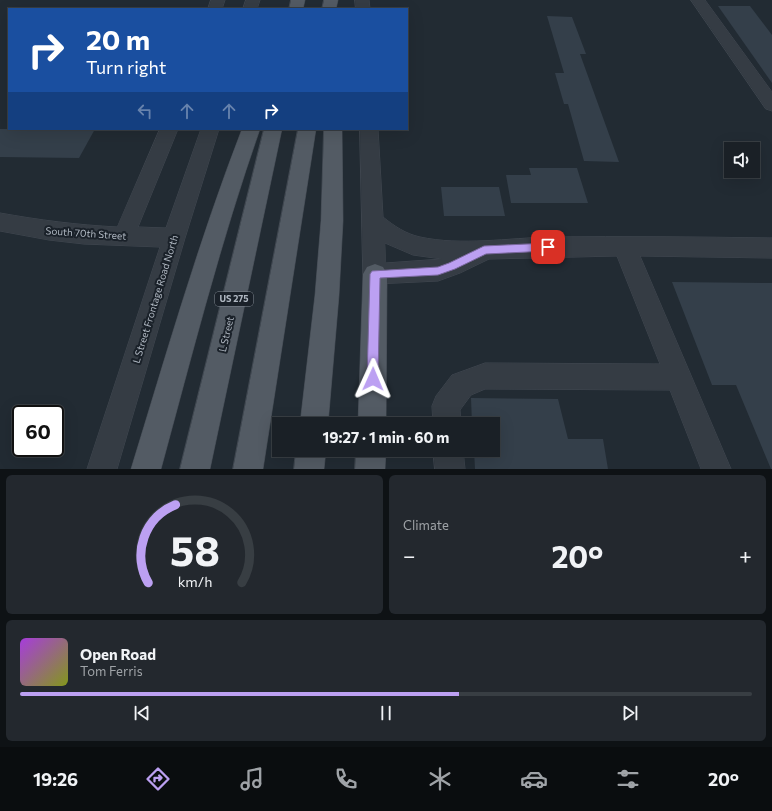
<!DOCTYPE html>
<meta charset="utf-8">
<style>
body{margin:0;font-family:Commissioner,sans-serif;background:#23282e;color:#f1f3f6;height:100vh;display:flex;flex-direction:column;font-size:15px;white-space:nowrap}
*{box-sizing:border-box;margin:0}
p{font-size:13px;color:#9fa3a7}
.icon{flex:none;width:22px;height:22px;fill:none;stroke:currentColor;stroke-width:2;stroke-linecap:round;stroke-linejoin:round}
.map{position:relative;height:469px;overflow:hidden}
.side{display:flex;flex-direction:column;gap:6px;padding:6px;background:#0e1215;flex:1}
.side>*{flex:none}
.top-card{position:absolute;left:8px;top:8px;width:400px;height:122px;border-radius:0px;box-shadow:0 4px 16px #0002,0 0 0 1px #383e43;background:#1a4fa0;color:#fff;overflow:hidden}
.tools{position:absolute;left:724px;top:142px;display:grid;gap:8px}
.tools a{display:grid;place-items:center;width:36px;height:36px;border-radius:0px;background:#1a2026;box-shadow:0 4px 16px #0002,0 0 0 1px #383e43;font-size:20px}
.speed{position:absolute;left:12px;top:405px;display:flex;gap:8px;font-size:20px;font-weight:700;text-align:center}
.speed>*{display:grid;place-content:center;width:52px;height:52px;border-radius:50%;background:#1a2026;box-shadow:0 4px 16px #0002,0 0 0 1px #383e43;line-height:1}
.speed .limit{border:2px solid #111;border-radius:6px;background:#fff;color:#111}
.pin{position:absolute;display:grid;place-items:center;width:34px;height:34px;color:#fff;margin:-17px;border-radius:8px;box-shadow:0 2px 6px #0006}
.me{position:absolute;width:44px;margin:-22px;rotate:1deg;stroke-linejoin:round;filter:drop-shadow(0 0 3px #0008)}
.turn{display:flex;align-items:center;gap:14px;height:84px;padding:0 12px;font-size:18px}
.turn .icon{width:52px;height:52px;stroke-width:2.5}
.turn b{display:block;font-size:28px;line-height:34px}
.lanes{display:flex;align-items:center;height:38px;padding:0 12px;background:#0003;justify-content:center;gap:20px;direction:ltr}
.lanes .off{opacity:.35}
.big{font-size:30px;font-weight:700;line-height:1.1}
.side .widget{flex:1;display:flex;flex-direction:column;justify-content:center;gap:6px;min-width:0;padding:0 14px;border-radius:6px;background:#23282e}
.side .dial{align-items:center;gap:0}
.dial svg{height:104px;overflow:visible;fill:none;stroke:#383e43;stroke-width:7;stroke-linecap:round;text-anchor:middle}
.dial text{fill:#f1f3f6;stroke:none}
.song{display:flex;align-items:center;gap:12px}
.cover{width:48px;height:48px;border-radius:6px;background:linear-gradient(135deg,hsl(280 70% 55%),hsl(70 70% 35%))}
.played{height:4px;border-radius:2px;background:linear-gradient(90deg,#bca0f2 60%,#383e43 60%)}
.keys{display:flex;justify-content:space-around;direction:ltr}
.heat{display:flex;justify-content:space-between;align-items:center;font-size:22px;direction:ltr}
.side .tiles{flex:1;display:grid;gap:6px;grid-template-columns:1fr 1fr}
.widget:last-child{grid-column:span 2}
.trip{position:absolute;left:272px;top:417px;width:228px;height:40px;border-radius:0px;background:#1a2026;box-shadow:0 4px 16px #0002,0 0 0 1px #383e43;font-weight:700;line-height:40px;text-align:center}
.tabs{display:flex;height:64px;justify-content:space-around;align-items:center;background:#0a0d0f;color:#9fa3a7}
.tabs .icon{width:28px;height:28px}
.tabs .on{color:#bca0f2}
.tabs b{font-size:18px;color:#f1f3f6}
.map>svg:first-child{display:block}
</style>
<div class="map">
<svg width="772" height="469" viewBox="0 0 772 469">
<rect width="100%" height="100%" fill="#222b33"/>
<!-- building -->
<g fill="#343f4a">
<path d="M718,6H750L772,35V83Z"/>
<path d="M547,16L572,17L586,54H580L619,162L584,161L568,104H564L555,73H564Z"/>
<path d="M0,129H95L79,158L0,157Z"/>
<path d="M529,168H577L588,203H511L506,175H531Z"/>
<path d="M441,187H499L505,216H444Z"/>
<path d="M672,282L772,283V469H771L736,385H712Z"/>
<path d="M471,398L558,399L568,439H603L608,469H475L474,450H493V424H472Z"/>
</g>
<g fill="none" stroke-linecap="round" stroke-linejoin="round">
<defs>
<g id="minor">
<path d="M211,0H225L222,9H208Z"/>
<path d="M246,0H260L257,9H243Z"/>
<path d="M355,0H369L370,9H356Z"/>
<path d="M691,0H705L772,92V111L766,109Z"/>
<path d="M160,129H178L138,227L166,228L201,129H219L185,238L117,469H87L160,247L84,244L49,240L0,231V213C39,220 77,225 117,227Z"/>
<path d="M360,129H378L383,217C394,226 406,234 420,237C461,246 509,238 550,237C624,236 698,237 772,238V258L640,256L731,469H701L670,390L485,389L471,395L460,410L461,424H433L432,406L436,396L452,375L485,363L660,364L617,256L489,259L460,273L438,281L375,284L367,281L363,274ZM385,243L413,255L442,259L386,263Z"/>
<path d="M433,450H463L465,469H435Z"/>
</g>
<g id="major">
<path d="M291,0H305L303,9H289Z"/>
<path d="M324,0H338L336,9H322Z"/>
<path d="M242,129H260C221,240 192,355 161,469H131C166,355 199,240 242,129Z"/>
<path d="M264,129H282L210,469H180Z"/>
<path d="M298,129H316L263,469H233Z"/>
<path d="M324,129H342L343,221L339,295L328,424H300L315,295L321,221Z"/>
<path d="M375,264L383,267L387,274L386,424H358L363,274L367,267Z"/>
<path d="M296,450H326L324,469H294Z"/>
<path d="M356,450H386L385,469H355Z"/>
</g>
</defs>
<!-- minor casing -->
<use href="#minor" stroke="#414851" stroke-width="1"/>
<!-- major casing -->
<use href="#major" stroke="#414851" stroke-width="1"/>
<!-- minor -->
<use href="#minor" fill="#353c44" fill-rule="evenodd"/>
<!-- major -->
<use href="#major" fill="#535b64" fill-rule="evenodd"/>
</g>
<!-- route -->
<path fill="#bca0f2" stroke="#7a689d" d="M548,243L551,244L553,247L551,249L548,251L486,254L455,269L438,275L380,278L378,379L377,383L373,385L369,383L367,379L370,274L372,271L438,267L449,263L484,246Z"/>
<g text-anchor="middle" stroke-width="4" stroke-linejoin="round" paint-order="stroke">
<!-- shield labels -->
<rect fill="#1a2129" stroke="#828a93" stroke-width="1" x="215" y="292" width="38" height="14" rx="3"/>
<g font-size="9" font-weight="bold" fill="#afb7c1">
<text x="234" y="302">US 275</text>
</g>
<!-- street labels -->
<g font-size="10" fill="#afb7c1" stroke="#1a2129">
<text transform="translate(86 233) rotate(4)" y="4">South 70th Street</text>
<text transform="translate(155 299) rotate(-73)" y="4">L Street Frontage Road North</text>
<text transform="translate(226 334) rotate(-77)" y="4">L Street</text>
</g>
</g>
</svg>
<div class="tools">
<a><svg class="icon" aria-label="sound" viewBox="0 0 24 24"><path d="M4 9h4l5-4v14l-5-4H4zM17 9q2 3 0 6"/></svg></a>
</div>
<div class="speed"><div class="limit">60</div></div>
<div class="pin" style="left:548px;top:247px;background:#d93025"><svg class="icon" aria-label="arrive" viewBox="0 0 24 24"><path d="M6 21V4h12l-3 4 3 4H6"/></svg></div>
<svg class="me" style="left:373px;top:379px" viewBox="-20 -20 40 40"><path d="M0-17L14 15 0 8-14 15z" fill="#bca0f2" stroke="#fff" stroke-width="4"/></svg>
<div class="trip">19:27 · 1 min · 60 m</div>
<div class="top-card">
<div class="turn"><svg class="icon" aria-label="right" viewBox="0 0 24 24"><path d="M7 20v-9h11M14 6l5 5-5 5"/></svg><div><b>20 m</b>Turn right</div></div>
<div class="lanes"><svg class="icon off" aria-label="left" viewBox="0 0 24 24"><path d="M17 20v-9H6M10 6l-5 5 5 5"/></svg><svg class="icon off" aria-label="ahead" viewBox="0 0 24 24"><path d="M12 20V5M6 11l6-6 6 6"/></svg><svg class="icon off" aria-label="ahead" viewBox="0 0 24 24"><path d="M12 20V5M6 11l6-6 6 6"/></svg><svg class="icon" aria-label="right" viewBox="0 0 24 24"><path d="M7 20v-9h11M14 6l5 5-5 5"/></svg></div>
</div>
</div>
<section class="side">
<div class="tiles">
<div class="widget dial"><svg viewBox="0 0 100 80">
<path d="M14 69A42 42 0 1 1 86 69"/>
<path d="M14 69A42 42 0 0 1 35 9" stroke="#bca0f2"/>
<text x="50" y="56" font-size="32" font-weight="700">58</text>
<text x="50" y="72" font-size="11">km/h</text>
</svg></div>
<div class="widget"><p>Climate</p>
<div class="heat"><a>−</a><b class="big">20°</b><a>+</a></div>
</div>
<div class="widget">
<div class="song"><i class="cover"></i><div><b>Open Road</b><p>Tom Ferris</p></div></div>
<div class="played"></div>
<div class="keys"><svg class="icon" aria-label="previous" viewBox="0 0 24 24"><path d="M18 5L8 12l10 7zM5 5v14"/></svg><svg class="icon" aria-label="pause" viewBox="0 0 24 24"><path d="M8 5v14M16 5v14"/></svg><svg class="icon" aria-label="next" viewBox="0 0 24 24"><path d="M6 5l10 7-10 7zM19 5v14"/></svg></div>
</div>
</div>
</section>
<nav class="tabs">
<b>19:26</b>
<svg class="icon on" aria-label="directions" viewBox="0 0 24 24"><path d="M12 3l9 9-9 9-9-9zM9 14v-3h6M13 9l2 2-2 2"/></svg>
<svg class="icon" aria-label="music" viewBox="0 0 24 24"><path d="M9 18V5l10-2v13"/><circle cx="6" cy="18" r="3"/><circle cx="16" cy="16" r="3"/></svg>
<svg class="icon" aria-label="phone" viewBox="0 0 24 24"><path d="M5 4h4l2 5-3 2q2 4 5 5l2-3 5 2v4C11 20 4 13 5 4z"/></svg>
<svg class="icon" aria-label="climate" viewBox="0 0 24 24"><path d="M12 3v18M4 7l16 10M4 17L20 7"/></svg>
<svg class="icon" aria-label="car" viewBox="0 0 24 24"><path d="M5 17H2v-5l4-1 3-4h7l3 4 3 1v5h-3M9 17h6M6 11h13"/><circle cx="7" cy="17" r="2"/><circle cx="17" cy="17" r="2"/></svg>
<svg class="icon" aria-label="filters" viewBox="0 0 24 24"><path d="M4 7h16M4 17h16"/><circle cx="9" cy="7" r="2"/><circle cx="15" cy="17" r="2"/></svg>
<b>20°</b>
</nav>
